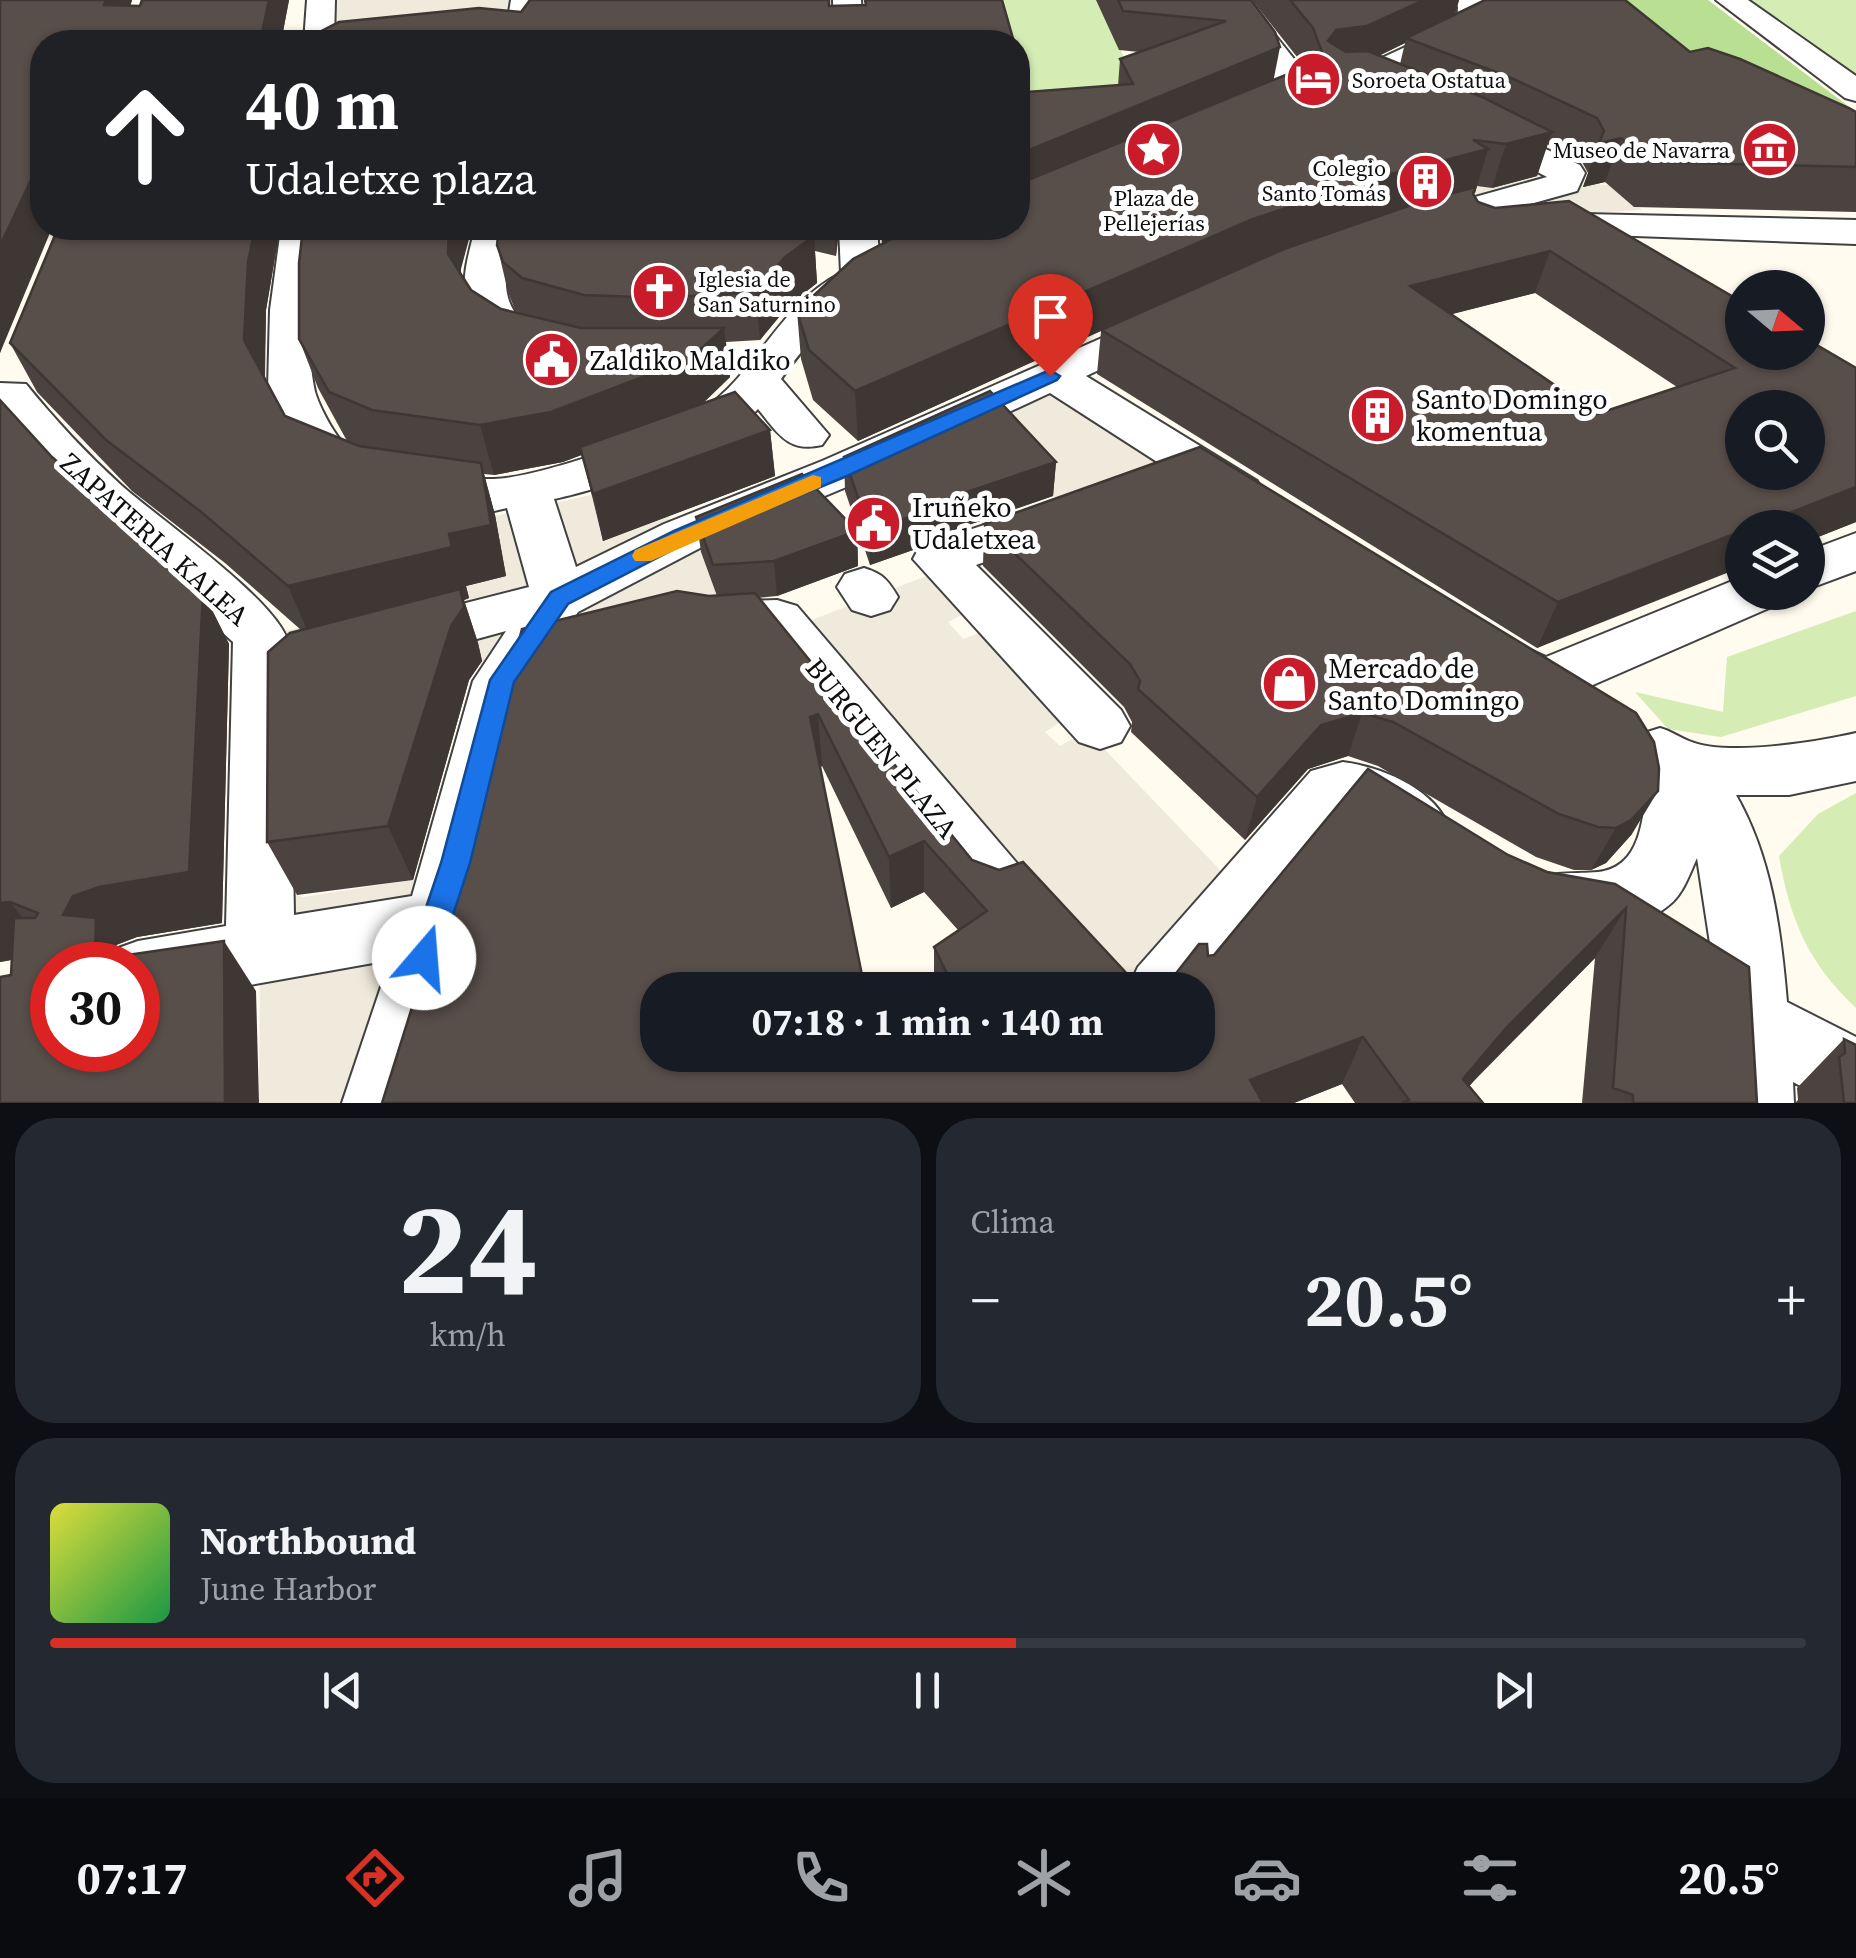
<!DOCTYPE html>
<html lang="es">
<meta charset="utf-8">
<style>
body{margin:0;font-family:"Source Serif 4",serif;background:#242831;color:#f1f3f6;height:100vh;display:flex;flex-direction:column;font-size:38px;white-space:nowrap}
*{box-sizing:border-box;margin:0}
p{font-size:32px;color:#9ea1a6}
.icon{flex:none;width:55px;height:55px;fill:none;stroke:currentColor;stroke-width:2;stroke-linecap:round;stroke-linejoin:round}
.map{position:relative;height:1103px;overflow:hidden}
.sheet{display:flex;flex-direction:column;gap:15px;padding:15px;background:#0d0f14;flex:1}
.sheet>*{flex:none}
.guide{position:absolute;left:30px;top:30px;width:1000px;height:210px;border-radius:40px;box-shadow:0 2px 8px #0004;background:#202124;color:#fff;overflow:hidden}
.needle{width:65px;rotate:109deg}
.tools{position:absolute;left:1725px;top:270px;display:grid;gap:20px}
.tools a{display:grid;place-items:center;width:100px;height:100px;border-radius:50%;background:#171b24;box-shadow:0 2px 8px #0004;font-size:50px}
.speed{position:absolute;left:30px;top:942px;display:flex;gap:20px;font-size:50px;font-weight:700;text-align:center}
.speed>*{display:grid;place-content:center;width:130px;height:130px;border-radius:50%;background:#171b24;box-shadow:0 2px 8px #0004;line-height:1}
.speed .limit{border:15px solid #d22;background:#fff;color:#111}
.pin{position:absolute;display:grid;place-items:center;width:85px;height:85px;color:#fff;margin:-102px -42px;border-radius:50% 50% 50% 0;rotate:-45deg;box-shadow:0 0 10px #0007}
.pin .icon{rotate:45deg}
.me{position:absolute;width:110px;margin:-55px;rotate:18deg;stroke-linejoin:round;filter:drop-shadow(0 0 8px #0008)}
.turn{display:flex;align-items:center;gap:35px;height:210px;padding:0 50px;font-size:45px}
.turn .icon{width:130px;height:130px;stroke-width:2.5}
.turn b{display:block;font-size:70px;line-height:85px}
.big{font-size:75px;font-weight:700;line-height:1.1}
.sheet .card{flex:1;display:flex;flex-direction:column;justify-content:center;gap:15px;min-width:0;padding:0 35px;border-radius:40px;background:#242831}
.sheet .dial{align-items:center;gap:0}
.dial b{font-size:130px;line-height:1}
.song{display:flex;align-items:center;gap:30px}
.cover{width:120px;height:120px;border-radius:15px;background:linear-gradient(135deg,hsl(60 70% 55%),hsl(140 70% 35%))}
.played{height:10px;border-radius:5px;background:linear-gradient(90deg,#d93025 55%,#363941 55%)}
.keys{display:flex;justify-content:space-around;direction:ltr}
.heat{display:flex;justify-content:space-between;align-items:center;font-size:55px;direction:ltr}
.sheet .tiles{flex:1;display:grid;gap:15px;grid-template-columns:1fr 1fr}
.card:last-child{grid-column:span 2}
.trip{position:absolute;left:640px;top:972px;width:575px;height:100px;border-radius:40px;background:#171b24;box-shadow:0 2px 8px #0004;font-weight:700;line-height:100px;text-align:center}
.tab-bar{display:flex;height:160px;justify-content:space-around;align-items:center;background:#090b0e;color:#9ea1a6}
.tab-bar .icon{width:70px;height:70px}
.tab-bar .on{color:#d93025}
.tab-bar b{font-size:45px;color:#f1f3f6}
.map>svg:first-child{display:block}
</style>
<div class="map">
<svg width="1856" height="1103" viewBox="0 0 1856 1103">
<rect width="100%" height="100%" fill="#fffbef"/>
<!-- green -->
<g fill="#d5edb5">
<path d="M949,0H1103L1125,62L1154,72L1018,135V42H998Z"/>
<path d="M1751,0H1856V79Z"/>
<path d="M1856,611V696L1721,737L1668,729L1635,692L1723,712L1727,657Z"/>
<path d="M1856,793V1008C1808,963 1790,920 1779,856L1818,814Z"/>
</g>
<!-- forest -->
<path fill="#b9df93" d="M1600,0H1708L1856,112V150Z"/>
<!-- plaza -->
<g fill="#f0eadd">
<path d="M334,0H525L519,42H330Z"/>
<path d="M1547,156L1595,184L1608,185L1642,210L1392,223Z"/>
<path d="M1050,376L1179,458L1058,501L991,427Z"/>
<path d="M609,491L668,516L682,536L699,545L723,614L482,676L479,649L261,637L505,576L495,516Z"/>
<path d="M942,570L976,608L948,622L963,639L979,633L1062,721L1045,732L1060,746L1087,731L1245,896L1163,990H1090L801,624Z"/>
<path d="M425,878L422,1103H259L260,952L289,892L303,897Z"/>
</g>
<g fill="none" stroke-linecap="round" stroke-linejoin="round">
<defs>
<g id="street">
<path d="M307,0H335L334,42H304Z"/>
<path d="M511,0H539L534,42H504Z"/>
<path d="M833,0H861L864,42H834Z"/>
<path d="M1218,0H1247L1302,69L1310,94L1305,101L1260,123H1236L1231,116L1236,109L1277,90L1271,70Z"/>
<path d="M1453,0H1482L1486,6L1481,33L1378,84L1329,94L1313,84L1318,77L1358,69L1457,23L1458,7Z"/>
<path d="M1716,0H1748L1856,76V101L1845,98Z"/>
<path d="M1477,117L1580,165L1585,173L1577,191L1420,235L1407,232L1401,224L1407,216L1547,177L1465,134L1460,127L1465,120Z"/>
<path d="M1538,213L1856,220V244L1525,232L1519,224L1525,216Z"/>
<path d="M281,228H319C315,278 304,337 314,387C316,401 335,438 347,446C375,467 459,480 494,479C536,478 666,434 702,410C757,374 776,307 841,273L839,228H877L879,255L954,228H1007L1001,236C901,274 845,287 781,379L829,435L822,445C788,453 778,433 758,409C720,448 608,488 554,499L576,567L664,524L822,461L1161,312L1176,316L1182,325L1176,334L1086,376L1257,481L1264,492L1257,503L1239,508L1221,503L1050,393L856,483L700,548L578,612L530,685L489,863L418,1103H342L390,960L138,1005V965H106L113,950L138,941L226,926L233,642L83,505L0,412V383L26,384C55,420 87,454 121,485C155,516 289,608 289,648L529,587L507,508L494,511L378,493L309,465L268,389L270,310ZM506,631L473,681L412,896L294,915L290,690Z"/>
<path d="M475,228H513C508,258 495,300 524,321C535,329 548,332 557,344L550,353C516,362 473,335 466,299C461,276 470,250 475,228Z"/>
<path d="M1052,503L1070,508L1078,520L1070,532L976,565L1121,710L1130,726L1121,742L1100,749L1079,742L913,559L920,546Z"/>
<path d="M1856,533V571L1808,589V551Z"/>
<path d="M864,568C883,574 888,580 898,597L890,610L871,616L852,610L837,587L845,574Z"/>
<path d="M1742,577V592H1784L1776,605L1563,698C1530,708 1496,691 1479,661L1488,646L1508,640L1546,657Z"/>
<path d="M777,600L797,606L1021,868L1031,888L1021,908L997,917L973,908L762,640L704,642L684,636L676,622L684,608L704,602Z"/>
<path d="M1660,728C1671,731 1679,737 1689,741C1726,757 1817,742 1856,733V781L1789,795H1736C1772,858 1781,931 1787,1002L1856,1037V1103H1832L1793,1082L1794,1103H1718L1713,963L1697,858C1689,875 1683,895 1668,906C1632,935 1578,935 1537,921L1527,900L1537,879C1559,871 1575,874 1598,872C1644,867 1642,814 1649,778L1629,752L1638,735Z"/>
<path d="M1343,762C1381,767 1429,787 1446,821L1437,840C1397,853 1383,832 1350,814L1198,1002V990H1127L1138,967L1311,771Z"/>
<path d="M1062,1055H1147L1119,1103H1033L1044,1076Z"/>
</g>
</defs>
<!-- street casing -->
<use href="#street" stroke="#414141" stroke-width="4"/>
<!-- street -->
<use href="#street" fill="#fff" fill-rule="evenodd"/>
</g>
<!-- wall -->
<g fill="#4c4340" fill-rule="evenodd">
<path d="M0,0H132L130,6L289,0L281,42H42V228L0,353Z"/>
<path d="M1096,0H1251L1274,80L1305,67L1252,0H1459L1455,15L1690,52L1856,167V212L1634,207L1605,182L1583,187L1588,173L1582,162L1547,144L1537,176L1492,188L1477,186L1475,193L1473,194L1478,202L1856,368V522L1808,541V528L1537,648L1097,374L1101,331L858,441L813,400L801,359L797,311L882,243L880,228H1018L1027,92L1118,86L1120,59L1139,52L1119,50ZM1405,43L1400,64L1379,56ZM1535,293L1677,387L1597,414L1451,314Z"/>
<path d="M58,228H280L266,310L265,378L285,416L347,441L318,388L299,339L461,269V274L471,290L501,309L519,313L515,310L508,292L497,245L499,228H839L836,256L815,251L817,283L789,305L760,340L726,342L730,377L702,404L770,430L775,476L603,541L582,455L563,462L494,475L484,474L495,515L506,576L466,586L469,598L464,600L478,643L482,661L469,680L413,880L297,895L267,842L301,630L225,563L132,491L37,392L10,343Z"/>
<path d="M52,457L203,592L229,644L222,923L137,937L116,945L124,955L256,991L11,975L12,960L0,962Z"/>
<path d="M844,457L1056,462L1053,496L919,542L913,550L870,565L845,491Z"/>
<path d="M696,517L857,531L858,566L777,596L758,598L972,860L1142,990H934V947L958,930L924,892L891,908L822,766L820,767L658,1055H1059L1056,1058L1129,1060L1208,956L1214,955L1508,855L1547,872L1615,884L1757,1103H1582L1595,958L1469,1086L1483,1103H1355L1342,1084L1294,1103H382L709,596H717L701,552Z"/>
<path d="M984,524L1632,834L1606,863L1591,870H1574L1536,857L1378,766L1348,756L1308,769L1245,840L1131,732L1132,722L1124,707L983,566Z"/>
<path d="M1844,1039L1856,1103H1795L1798,1100L1797,1088Z"/>
</g>
<!-- shaded-wall -->
<g fill="#3e3734">
<path d="M106,0H132L120,42L104,5Z"/>
<path d="M269,0H289L281,42H260Z"/>
<path d="M1424,0H1459L1453,21L1406,38L1405,43L1358,65L1328,41L1336,30Z"/>
<path d="M1280,47L1272,88L1018,198L1019,154Z"/>
<path d="M1552,132L1537,176L1492,188L1506,144Z"/>
<path d="M1621,138L1605,182L1583,187L1599,143Z"/>
<path d="M1488,149L1475,193L1373,221L1244,266L858,441L855,391L1253,219L1384,176Z"/>
<path d="M31,180L42,204V228H52L0,353V246Z"/>
<path d="M255,228H280L266,310L264,389L244,340L248,262Z"/>
<path d="M449,228H472L461,269V301L448,254Z"/>
<path d="M835,228H839L836,256Z"/>
<path d="M882,228H944L882,250Z"/>
<path d="M814,236L817,283L789,305L760,340L755,292L785,257Z"/>
<path d="M1550,251L1535,293L1398,328L1410,286Z"/>
<path d="M724,328L730,377L697,409L563,462L494,475L480,425Z"/>
<path d="M770,430L775,476L603,541L593,494Z"/>
<path d="M1056,462L1053,496L919,542L913,550L870,565L869,530L919,508Z"/>
<path d="M481,463L495,515L506,576L466,586L469,598L464,600L478,643L482,661L469,680L413,880L388,826L311,639L288,586L449,534Z"/>
<path d="M1856,487V522L1808,541V528H1751Z"/>
<path d="M857,531L858,566L777,596L774,561Z"/>
<path d="M1742,531V567L1537,648L1558,602Z"/>
<path d="M203,592L229,644L222,923L137,937L116,945L131,965H102L63,915Z"/>
<path d="M1362,713L1348,756L1308,769L1245,840L1257,797L1321,725Z"/>
<path d="M818,714L822,766L815,768L810,717Z"/>
<path d="M1658,791L1632,834L1606,863L1591,870L1616,828Z"/>
<path d="M924,841V892L891,908L889,857Z"/>
<path d="M10,902L51,952L0,962V903Z"/>
<path d="M1626,908L1595,958L1478,1076L1455,1103L1463,1079L1506,1028Z"/>
<path d="M224,941L256,991L259,1103H225Z"/>
<path d="M1363,1037L1342,1084L1294,1103H1242L1250,1080Z"/>
<path d="M1036,1055H1059L1041,1075L1030,1103Z"/>
</g>
<!-- building -->
<g fill="#584e4a" stroke="#3e3734" stroke-width="2.5" fill-rule="evenodd">
<path d="M0,0H106L104,5L140,6L142,0H269L260,42H42V180H31L0,246Z"/>
<path d="M530,0H829V6L866,5L865,0H1002L1014,42H300L339,22L479,8L521,12Z"/>
<path d="M1118,0H1251L1275,32L1280,47L1019,154L1018,179V56L1027,92L1133,84L1120,59L1226,21L1123,11Z"/>
<path d="M1290,0H1424L1367,26L1336,30L1328,41L1346,52L1368,51L1482,97L1552,132L1506,144L1473,140L1488,149L1384,176L1253,219L855,391L809,350L797,311L853,259L913,228H1018V184L1315,63L1322,52L1313,28Z"/>
<path d="M1485,0H1625L1690,52L1708,48L1740,59L1849,108L1856,112V167L1651,162L1621,138L1599,143L1604,131L1597,118L1509,77L1406,38Z"/>
<path d="M1475,187L1473,194L1478,202L1495,208L1569,201L1742,302V352H1808V340L1856,368V487L1751,528H1742V531L1558,602L1101,330L1284,249L1414,204ZM1550,251L1735,368L1597,414L1410,286ZM1742,408H1808V472H1742Z"/>
<path d="M58,228H255L248,262L244,340L285,416L359,446L481,463L491,525L449,534L452,547L288,586L200,511L106,440L10,343Z"/>
<path d="M303,228H449L448,254L471,290L501,309L581,328H724L690,359L551,412L480,425L372,410L329,392L299,339V263Z"/>
<path d="M499,228H771L814,236L785,257L755,292L660,298L584,295L522,278L503,262L497,245Z"/>
<path d="M990,391L1056,462L919,508L913,516L869,530L844,457Z"/>
<path d="M735,392L770,430L593,494L580,447Z"/>
<path d="M0,400L52,457L203,592L189,872L99,887L73,896L63,915L96,918L95,955L100,959L224,941L225,1103H0V977L11,975L14,918H35L38,913L10,902L0,903ZM52,965H138V1050H52Z"/>
<path d="M1200,447L1636,713L1654,742L1659,768L1658,791L1631,820L1616,828L1598,827L1559,814L1393,722L1362,713L1321,725L1257,797L1138,689L1140,681L1130,664L984,524Z"/>
<path d="M802,474L857,531L774,561L713,565L696,517Z"/>
<path d="M460,589L464,607L451,626L388,826L267,842L268,652L290,633Z"/>
<path d="M677,591L709,596L755,593L972,860L999,870L1023,862L1142,990H955L934,947L987,911L924,841L889,857L818,714L810,717L865,990H658V1055H1036L1035,1058L1129,1060L1132,1055H1198V990H1163L1199,944H1207L1208,956L1214,955L1368,769L1508,855L1547,872L1615,884L1749,967L1757,1103H1633V1095L1613,1088L1626,908L1506,1028L1463,1079L1483,1103H1402L1409,1100L1363,1037L1250,1080L1263,1103H382L473,813L522,629Z"/>
<path d="M1844,1039L1856,1045V1103H1844L1839,1057L1845,1053Z"/>
</g>
<!-- route -->
<path fill="#1a73e8" stroke="#114b97" stroke-width="2.5" d="M1050,370L1060,376L1057,380L847,476L690,541L568,604L514,682L470,863L439,958L435,968L424,972L413,968L409,958L441,863L490,680L551,592L674,531Z"/>
<!-- slow -->
<path fill="#f59e0b" d="M813,475L821,477V487L651,561H635L632,556L635,550Z"/>
<!-- icons -->
<defs>
<symbol id="hotel-disc" viewBox="-11 -11 22 22"><circle r="9.5" fill="#ca1b2b" stroke="#fff"/><path d="M-6-4.5h1.5V1H6V5H4.5V3h-9V5H-6ZM-4 0a1.8 1.8 0 1 1 3.6 0ZM.5 0V-2.5h3Q6-2.5 6 0Z" fill="#fff"/></symbol>
<symbol id="sight-disc" viewBox="-11 -11 22 22"><circle r="9.5" fill="#ca1b2b" stroke="#fff"/><path d="M0-6L1.8-2.2L6-1.7L2.9 1.2L3.7 5.4L0 3.3L-3.7 5.4L-2.9 1.2L-6-1.7L-1.8-2.2Z" fill="#fff"/></symbol>
<symbol id="museum-disc" viewBox="-11 -11 22 22"><circle r="9.5" fill="#ca1b2b" stroke="#fff"/><path d="M0-6L6-3V-2H-6V-3ZM-5-1h2V3h-2ZM-1-1h2V3h-2ZM3-1h2V3H3ZM-6 4H6V6H-6Z" fill="#fff"/></symbol>
<symbol id="building-disc" viewBox="-11 -11 22 22"><circle r="9.5" fill="#ca1b2b" stroke="#fff"/><path d="M-4-6H4V6H1V3H-1V6H-4ZM-2.5-4.3h1.7v1.8h-1.7ZM.8-4.3h1.7v1.8H.8ZM-2.5-1h1.7V.8h-1.7ZM.8-1h1.7V.8H.8Z" fill="#fff"/></symbol>
<symbol id="church-disc" viewBox="-11 -11 22 22"><circle r="9.5" fill="#ca1b2b" stroke="#fff"/><path d="M-1.2-6h2.4v3.5h3.3v2.4h-3.3V6h-2.4V-.1h-3.3v-2.4h3.3Z" fill="#fff"/></symbol>
<symbol id="civic-disc" viewBox="-11 -11 22 22"><circle r="9.5" fill="#ca1b2b" stroke="#fff"/><path d="M-.6-6.5H3V-4.5H.6V-3L4-1V1h2V6H-6V1h2V-1L-.6-3ZM-1.2 2.5V6h2.4V2.5Z" fill="#fff"/></symbol>
<symbol id="shop-disc" viewBox="-11 -11 22 22"><circle r="9.5" fill="#ca1b2b" stroke="#fff"/><path d="M-5-2.5h2.3a2.7 3.5 0 0 1 5.4 0H5L5.5 6h-11ZM-1.5-2.5h3a1.5 2.3 0 0 0-3 0Z" fill="#fff"/></symbol>
</defs>
<g fill-rule="evenodd">
<use href="#hotel-disc" x="1282" y="48" width="63" height="63"/>
<use href="#sight-disc" x="1122" y="118" width="63" height="63"/>
<use href="#museum-disc" x="1738" y="118" width="63" height="63"/>
<use href="#building-disc" x="1394" y="150" width="63" height="63"/>
<use href="#church-disc" x="628" y="260" width="63" height="63"/>
<use href="#civic-disc" x="520" y="328" width="63" height="63"/>
<use href="#building-disc" x="1346" y="384" width="63" height="63"/>
<use href="#civic-disc" x="842" y="492" width="63" height="63"/>
<use href="#shop-disc" x="1258" y="652" width="63" height="63"/>
</g>
<g text-anchor="middle" stroke-width="10" stroke-linejoin="round" paint-order="stroke">
<!-- far-poi labels -->
<g font-size="22" fill="#0e0e0e" stroke="#fff" text-anchor="start">
<text x="1352" y="88">Soroeta Ostatua</text>
<text x="1730" y="158" text-anchor="end">Museo de Navarra</text>
<text x="1386" y="176" text-anchor="end">Colegio<tspan x="1386" dy="25">Santo Tomás</tspan></text>
<text x="1154" y="206" text-anchor="middle">Plaza de<tspan x="1154" dy="25">Pellejerías</tspan></text>
<text x="698" y="287">Iglesia de<tspan x="698" dy="25">San Saturnino</tspan></text>
</g>
<!-- poi labels -->
<g font-size="28" fill="#0e0e0e" stroke="#fff" text-anchor="start">
<text x="590" y="370">Zaldiko Maldiko</text>
<text x="1416" y="409">Santo Domingo<tspan x="1416" dy="32">komentua</tspan></text>
<text x="912" y="517">Iruñeko<tspan x="912" dy="32">Udaletxea</tspan></text>
<text x="1328" y="678">Mercado de<tspan x="1328" dy="32">Santo Domingo</tspan></text>
</g>
<!-- street labels -->
<g font-size="28" fill="#0e0e0e" stroke="#fff">
<text transform="translate(155 539) rotate(42)" y="10">ZAPATERIA KALEA</text>
<text transform="translate(882 748) rotate(51)" y="10">BURGUEN PLAZA</text>
</g>
</g>
</svg>
<div class="tools">
<a><svg class="needle" viewBox="-14 -14 28 28"><path d="M0-13l5 13h-10z" fill="#e53935"/><path d="M0 13l5-13h-10z" fill="#9ea1a6"/></svg></a>
<a><svg class="icon" aria-label="search" viewBox="0 0 24 24"><circle cx="10" cy="10" r="6"/><path d="M15 15l6 6"/></svg></a>
<a><svg class="icon" aria-label="layers" viewBox="0 0 24 24"><path d="M12 4l9 5-9 5-9-5zM3 14l9 5 9-5"/></svg></a>
</div>
<div class="speed"><div class="limit">30</div></div>
<div class="pin" style="left:1050px;top:376px;background:#d93025"><svg class="icon" aria-label="arrive" viewBox="0 0 24 24"><path d="M6 21V4h12l-3 4 3 4H6"/></svg></div>
<svg class="me" style="left:424px;top:958px" viewBox="-20 -20 40 40"><circle r="19" fill="#fff"/><path d="M0-13L10 11 0 6-10 11z" fill="#1a73e8"/></svg>
<div class="trip">07:18 · 1 min · 140 m</div>
<div class="guide">
<div class="turn"><svg class="icon" aria-label="ahead" viewBox="0 0 24 24"><path d="M12 20V5M6 11l6-6 6 6"/></svg><div><b>40 m</b>Udaletxe plaza</div></div>
</div>
</div>
<section class="sheet">
<div class="tiles">
<div class="card dial"><b>24</b><p>km/h</p></div>
<div class="card"><p>Clima</p>
<div class="heat"><a>−</a><b class="big">20.5°</b><a>+</a></div>
</div>
<div class="card">
<div class="song"><i class="cover"></i><div><b>Northbound</b><p>June Harbor</p></div></div>
<div class="played"></div>
<div class="keys"><svg class="icon" aria-label="previous" viewBox="0 0 24 24"><path d="M18 5L8 12l10 7zM5 5v14"/></svg><svg class="icon" aria-label="pause" viewBox="0 0 24 24"><path d="M8 5v14M16 5v14"/></svg><svg class="icon" aria-label="next" viewBox="0 0 24 24"><path d="M6 5l10 7-10 7zM19 5v14"/></svg></div>
</div>
</div>
</section>
<nav class="tab-bar">
<b>07:17</b>
<svg class="icon on" aria-label="directions" viewBox="0 0 24 24"><path d="M12 3l9 9-9 9-9-9zM9 14v-3h6M13 9l2 2-2 2"/></svg>
<svg class="icon" aria-label="music" viewBox="0 0 24 24"><path d="M9 18V5l10-2v13"/><circle cx="6" cy="18" r="3"/><circle cx="16" cy="16" r="3"/></svg>
<svg class="icon" aria-label="phone" viewBox="0 0 24 24"><path d="M5 4h4l2 5-3 2q2 4 5 5l2-3 5 2v4C11 20 4 13 5 4z"/></svg>
<svg class="icon" aria-label="climate" viewBox="0 0 24 24"><path d="M12 3v18M4 7l16 10M4 17L20 7"/></svg>
<svg class="icon" aria-label="car" viewBox="0 0 24 24"><path d="M5 17H2v-5l4-1 3-4h7l3 4 3 1v5h-3M9 17h6M6 11h13"/><circle cx="7" cy="17" r="2"/><circle cx="17" cy="17" r="2"/></svg>
<svg class="icon" aria-label="filters" viewBox="0 0 24 24"><path d="M4 7h16M4 17h16"/><circle cx="9" cy="7" r="2"/><circle cx="15" cy="17" r="2"/></svg>
<b>20.5°</b>
</nav>
